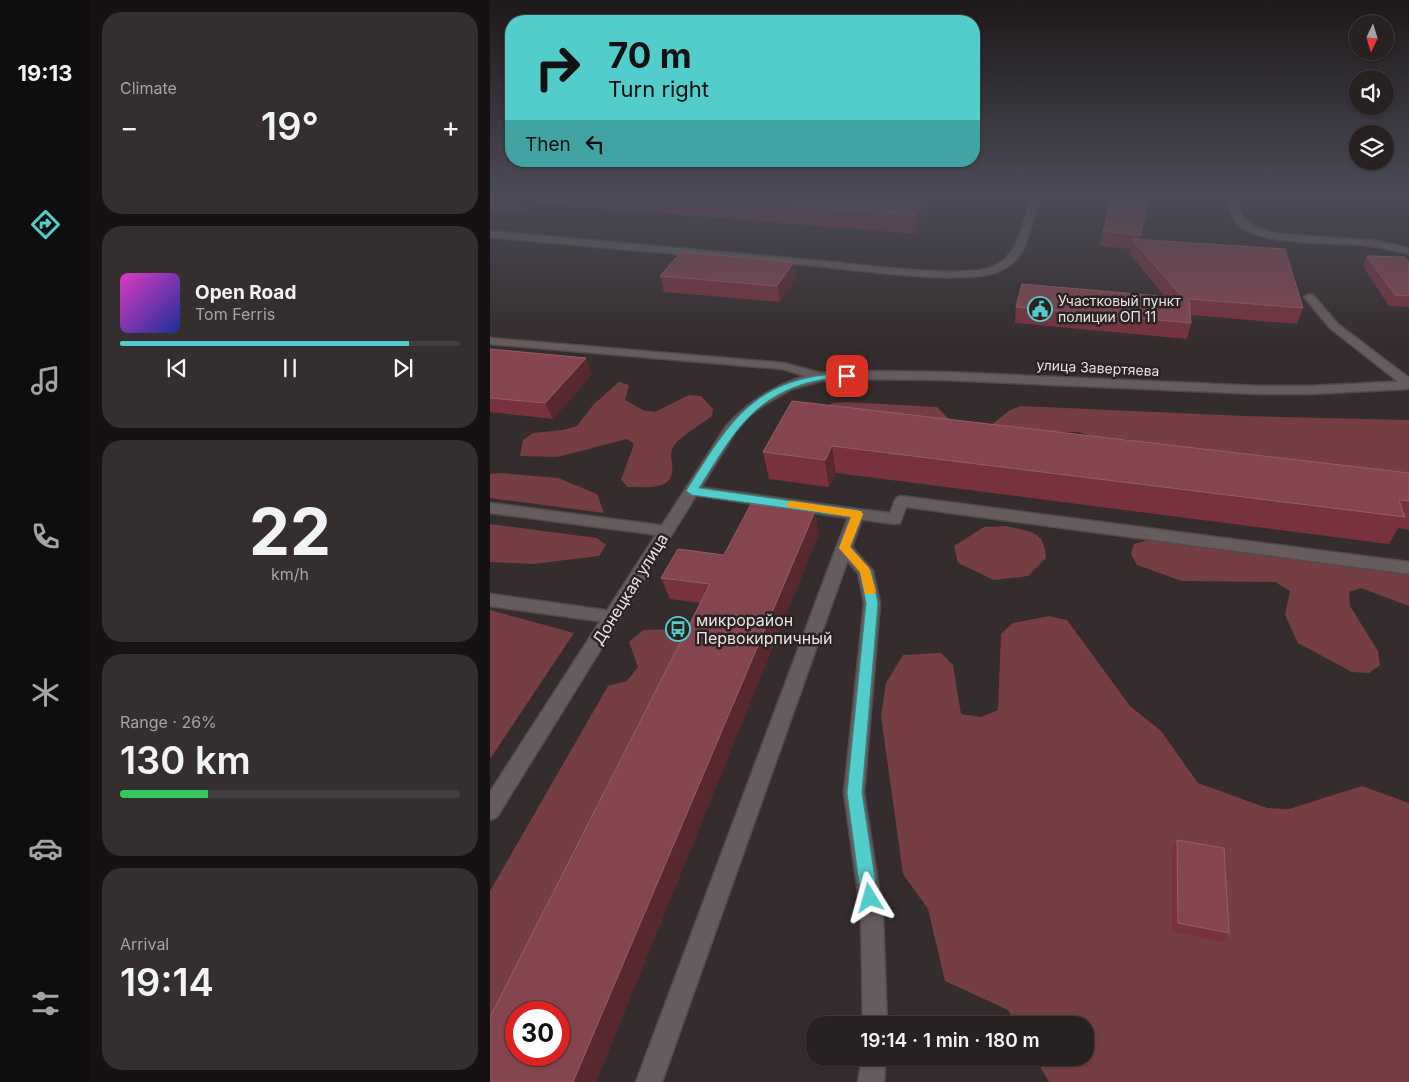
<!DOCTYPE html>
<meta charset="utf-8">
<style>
body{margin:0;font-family:Inter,sans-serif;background:#342e2f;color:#f1f3f6;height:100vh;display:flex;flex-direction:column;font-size:19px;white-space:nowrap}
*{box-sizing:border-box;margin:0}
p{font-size:16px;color:#a5a3a5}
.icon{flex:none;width:28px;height:28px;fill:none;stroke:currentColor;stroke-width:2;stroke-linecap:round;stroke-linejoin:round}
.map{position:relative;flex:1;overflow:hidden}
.panel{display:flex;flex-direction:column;gap:12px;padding:12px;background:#161213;width:400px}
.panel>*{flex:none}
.hud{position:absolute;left:15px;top:15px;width:475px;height:152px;border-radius:20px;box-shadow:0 1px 4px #0004,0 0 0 1px #443e40;background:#52cdcc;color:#111;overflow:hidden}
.needle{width:32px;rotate:184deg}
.fabs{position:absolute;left:859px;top:15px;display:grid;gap:10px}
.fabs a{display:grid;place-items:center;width:45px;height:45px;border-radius:50%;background:#282122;box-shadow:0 1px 4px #0004,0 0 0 1px #443e40;font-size:25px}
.speed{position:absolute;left:15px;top:1001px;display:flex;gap:10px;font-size:25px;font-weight:700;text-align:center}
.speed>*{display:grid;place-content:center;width:65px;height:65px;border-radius:50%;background:#282122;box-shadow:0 1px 4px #0004,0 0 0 1px #443e40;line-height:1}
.speed .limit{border:8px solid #d22;background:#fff;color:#111}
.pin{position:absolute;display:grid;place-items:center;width:42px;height:42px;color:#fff;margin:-21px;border-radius:10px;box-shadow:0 2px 8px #0006}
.me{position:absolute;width:55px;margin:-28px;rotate:352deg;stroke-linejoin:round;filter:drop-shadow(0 0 4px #0008)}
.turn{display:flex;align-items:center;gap:18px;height:105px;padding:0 20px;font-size:22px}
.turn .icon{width:65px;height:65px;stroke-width:2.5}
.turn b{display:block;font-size:35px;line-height:42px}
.then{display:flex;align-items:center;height:48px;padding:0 20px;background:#0003;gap:10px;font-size:19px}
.big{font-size:38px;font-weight:600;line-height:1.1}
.panel .tile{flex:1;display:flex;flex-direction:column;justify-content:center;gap:8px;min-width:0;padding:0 18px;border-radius:20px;background:#342e2f}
.panel .dial{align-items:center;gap:0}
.dial b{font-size:65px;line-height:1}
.song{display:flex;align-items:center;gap:15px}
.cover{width:60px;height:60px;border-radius:8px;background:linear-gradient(135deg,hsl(310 70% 55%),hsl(230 70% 35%))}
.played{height:5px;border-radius:2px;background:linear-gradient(90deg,#52cdcc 85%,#443e40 85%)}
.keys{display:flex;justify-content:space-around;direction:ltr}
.heat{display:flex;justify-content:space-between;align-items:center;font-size:28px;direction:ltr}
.charge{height:8px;border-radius:4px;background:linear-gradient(90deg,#34c759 26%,#443e40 0)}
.trip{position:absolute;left:316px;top:1016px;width:288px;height:50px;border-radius:20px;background:#282122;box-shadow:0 1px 4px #0004,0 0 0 1px #443e40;font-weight:600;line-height:50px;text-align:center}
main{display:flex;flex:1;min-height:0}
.tabs{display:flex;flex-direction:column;width:90px;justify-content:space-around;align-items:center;background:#100d0e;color:#a5a3a5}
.tabs .icon{width:35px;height:35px}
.tabs .current{color:#52cdcc}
.tabs b{font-size:22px;color:#f1f3f6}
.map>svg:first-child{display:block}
</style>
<main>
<nav class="tabs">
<b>19:13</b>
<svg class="icon current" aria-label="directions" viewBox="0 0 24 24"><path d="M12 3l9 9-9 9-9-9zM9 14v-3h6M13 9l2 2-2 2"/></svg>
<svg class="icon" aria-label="music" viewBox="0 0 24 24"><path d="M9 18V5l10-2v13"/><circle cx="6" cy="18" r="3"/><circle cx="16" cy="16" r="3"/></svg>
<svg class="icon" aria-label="phone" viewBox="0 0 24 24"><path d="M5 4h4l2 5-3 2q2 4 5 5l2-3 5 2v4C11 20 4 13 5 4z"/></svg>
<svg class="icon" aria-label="climate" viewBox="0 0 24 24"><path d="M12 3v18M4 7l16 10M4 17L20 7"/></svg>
<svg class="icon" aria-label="car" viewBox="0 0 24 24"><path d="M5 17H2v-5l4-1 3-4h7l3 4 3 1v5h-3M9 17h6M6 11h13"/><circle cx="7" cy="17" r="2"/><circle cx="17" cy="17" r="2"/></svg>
<svg class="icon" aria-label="filters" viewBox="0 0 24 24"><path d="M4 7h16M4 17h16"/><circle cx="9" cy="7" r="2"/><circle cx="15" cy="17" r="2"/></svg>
</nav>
<section class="panel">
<div class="tile"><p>Climate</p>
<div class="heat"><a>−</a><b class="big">19°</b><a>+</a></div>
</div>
<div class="tile">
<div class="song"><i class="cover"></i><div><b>Open Road</b><p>Tom Ferris</p></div></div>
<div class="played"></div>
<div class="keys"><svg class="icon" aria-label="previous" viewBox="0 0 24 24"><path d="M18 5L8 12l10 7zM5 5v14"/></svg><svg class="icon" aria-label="pause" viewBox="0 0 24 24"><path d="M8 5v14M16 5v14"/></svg><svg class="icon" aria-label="next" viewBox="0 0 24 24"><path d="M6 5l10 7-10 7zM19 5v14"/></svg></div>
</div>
<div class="tile dial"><b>22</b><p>km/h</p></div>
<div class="tile"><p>Range · 26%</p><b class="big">130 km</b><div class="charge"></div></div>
<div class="tile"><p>Arrival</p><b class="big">19:14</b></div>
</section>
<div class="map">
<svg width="919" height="1082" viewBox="0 0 919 1082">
<rect width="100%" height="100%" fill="#352c2d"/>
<!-- green -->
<g fill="#743e43">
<path d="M129,382L139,385L135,400L153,410L165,412L199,395L211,396L223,409L222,416C210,425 194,434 185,444C180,450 181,456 182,463C186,492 158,487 138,487L131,480L144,444L137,439L67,457L30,456L33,440L43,433L73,430L87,426L104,404Z"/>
<path d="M356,402L447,407L460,420L333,408L343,403Z"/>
<path d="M531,406L754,416L919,420V491L650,444L637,439H611L588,432L550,433L496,429L520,410Z"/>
<path d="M10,473L68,478L107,494L114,513L0,498V474Z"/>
<path d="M0,524L107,538L116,545L109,556L43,564L0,562Z"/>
<path d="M516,526C539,532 555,530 556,558L538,576L504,580L468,563L464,546L494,527Z"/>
<path d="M659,540L919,572V606L871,588L859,592L860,606L888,651L890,665L879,673L862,672L808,643L795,615L800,591L785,582L692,581L647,565L641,554L644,544Z"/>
<path d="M0,610L84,633L0,759Z"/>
<path d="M559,616L577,620L640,706L671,731L708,783L777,808L799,809L872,786L919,803V1082H559L545,1058H595V1025H526L518,1010L455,981L438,909L413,874L391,716L396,683L413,655L451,653L463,665L471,714L491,717L508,710L511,634L523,623Z"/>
<path d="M188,629L192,643L0,1018V891L118,686L137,681L148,667L139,642L153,630Z"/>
</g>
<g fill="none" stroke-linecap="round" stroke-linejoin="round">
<defs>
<g id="service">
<path d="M546,194H554C536,220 545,253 512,270C480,287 368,270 328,266C219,257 109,247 0,237V231C117,242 234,252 350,263C383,266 479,279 504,266C535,251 529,218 546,194Z"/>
<path d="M738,194H746L753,218L766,228L791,234L886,241L919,248V254C904,250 889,247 874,245C845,243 771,245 750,226C741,218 740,205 738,194Z"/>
<path d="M819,294L823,295L848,324L919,378V388L915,387L840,328L814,297Z"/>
<path d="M0,338L294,363L334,374L336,377L330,381L293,369L0,344Z"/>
<path d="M411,496L919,562V574L416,507L410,523L405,524L367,519L362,518L360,514L362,510L367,509L400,513L406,498Z"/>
<path d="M0,503L176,526L181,527L183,531L181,535L176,536L0,513Z"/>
<path d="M354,543L359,544L362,548L172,1082H146L346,548L349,544Z"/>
<path d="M0,594L122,611L128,612L130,617L128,622L122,623L0,606Z"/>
</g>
<g id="minor">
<path d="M202,486L367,509L372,510L374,514L362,547L383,571L390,603L374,793L393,915L397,1025H373L371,915L354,793L374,603L368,573L346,548L358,518L197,494L195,491L197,488Z"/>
<path d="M372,1058H396L394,1082H368Z"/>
</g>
<path id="secondary" d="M370,371L455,372L770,386H819L919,381V389L819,394H770L455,380L370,379L331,381L302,389L274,405L259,416L246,431L7,817L0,820V792L236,426C261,399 294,378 331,373C343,372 357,372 370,371Z"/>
</defs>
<!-- service casing -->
<use href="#service" stroke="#514a4b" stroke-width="3"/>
<!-- minor casing -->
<use href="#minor" stroke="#514a4b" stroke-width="3"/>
<!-- secondary casing -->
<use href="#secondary" stroke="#514a4b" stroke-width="3"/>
<!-- service -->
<use href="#service" fill="#665c5d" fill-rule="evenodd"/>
<!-- minor -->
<use href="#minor" fill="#665c5d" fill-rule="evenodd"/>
<!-- secondary -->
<use href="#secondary" fill="#665c5d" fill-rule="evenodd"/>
</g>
<!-- wall -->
<g fill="#78323d">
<path d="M0,194H440V203L425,234L44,203L32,212L0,209Z"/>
<path d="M659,194L650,240L813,308L807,324L700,315L701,323L697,339L525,323L526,307L675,297L640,254L641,249L610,246L613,231Z"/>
<path d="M877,256L919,263V307L899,306L873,266Z"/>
<path d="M304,262L306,277L290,302L174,292L170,276Z"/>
<path d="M0,349L96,358L102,374L63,419L0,412Z"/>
<path d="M302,401L919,473V530L908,528L899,544L346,473L339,487L279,479L273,452Z"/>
<path d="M329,533L106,1082H0L210,603L180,599L171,578L234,555Z"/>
<path d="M687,840L739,933L732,942L682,931V850Z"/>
</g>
<!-- shaded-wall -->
<g fill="#58282f">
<path d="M25,194H40L44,203L32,212Z"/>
<path d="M435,194H440V203L425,234V215Z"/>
<path d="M304,262L306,277L290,302L287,286Z"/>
<path d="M96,358L102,374L63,419L55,403Z"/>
<path d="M342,446L346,473L339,487L335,460Z"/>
<path d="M325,511L329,533L106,1082H83Z"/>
</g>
<!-- building -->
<g fill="#85454f" stroke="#945e66" fill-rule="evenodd">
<path d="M154,194H435L425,215Z"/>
<path d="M623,194H659L651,235L613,231Z"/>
<path d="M642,239L795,249L813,308L699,299L701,323L526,307L532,284L693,298Z"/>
<path d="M191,252L304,262L287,286L170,276Z"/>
<path d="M877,256L915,257L919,263V296L905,295Z"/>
<path d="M0,349L96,358L55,403L0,398Z"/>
<path d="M302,401L919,473V501L909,500L915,517L342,446L335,460L273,452Z"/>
<path d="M261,504L325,511L83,1082H0V1017L220,584L171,578L188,549L234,555ZM26,1012H69V1055H26Z"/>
<path d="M687,840L734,848L739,933L688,923Z"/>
</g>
<!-- sky -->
<linearGradient id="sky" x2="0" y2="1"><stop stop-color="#1d1819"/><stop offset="0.56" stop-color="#4b4b57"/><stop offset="1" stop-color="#4b4b57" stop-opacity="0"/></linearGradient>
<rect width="919" height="345" fill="url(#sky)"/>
<!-- route -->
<path fill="#52cdcc" stroke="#358585" d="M357,373L361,376L360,377C350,380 340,378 330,380C263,393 242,436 209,488L367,510L373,514L360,547L381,571L388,603L372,793L388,898L385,904L380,906L374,904L371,898L357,793L376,603L370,572L349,548L361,517L202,495L196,491C241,419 265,377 357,373Z"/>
<!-- slow -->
<path fill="#f59e0b" d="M302,501L371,511L373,514L360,547L379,568L386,591L384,594H375L370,572L349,548L361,517L298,507L296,505L298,502Z"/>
<!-- icons -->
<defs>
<symbol id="civic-ring" viewBox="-11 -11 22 22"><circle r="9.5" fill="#2b2223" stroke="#52cdcc" stroke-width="1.5"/><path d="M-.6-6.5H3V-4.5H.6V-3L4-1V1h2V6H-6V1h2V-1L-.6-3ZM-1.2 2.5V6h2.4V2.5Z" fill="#52cdcc"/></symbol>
<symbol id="bus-ring" viewBox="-11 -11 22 22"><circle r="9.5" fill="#2b2223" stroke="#52cdcc" stroke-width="1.5"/><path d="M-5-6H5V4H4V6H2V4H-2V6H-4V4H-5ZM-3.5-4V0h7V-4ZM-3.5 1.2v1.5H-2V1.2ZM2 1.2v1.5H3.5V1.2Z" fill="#52cdcc"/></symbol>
</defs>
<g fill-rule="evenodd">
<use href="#civic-ring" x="536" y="295" width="28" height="28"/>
<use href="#bus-ring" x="174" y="615" width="28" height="28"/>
</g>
<g text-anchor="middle" stroke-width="5" stroke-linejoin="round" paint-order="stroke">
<!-- far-poi labels -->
<g font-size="14" fill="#e9e3e3" stroke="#2b2223" text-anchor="start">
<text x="568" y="306">Участковый пункт<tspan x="568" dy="16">полиции ОП 11</tspan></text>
</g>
<!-- far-street labels -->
<g font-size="14" fill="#e9e3e3" stroke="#2b2223">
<text transform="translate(608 368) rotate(3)" y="5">улица Завертяева</text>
</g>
<!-- street labels -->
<g font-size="16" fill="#e9e3e3" stroke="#2b2223">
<text transform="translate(140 589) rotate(-58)" y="6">Донецкая улица</text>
</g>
<!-- poi labels -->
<g font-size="16" fill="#e9e3e3" stroke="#2b2223" text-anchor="start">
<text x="206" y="626">микрорайон<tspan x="206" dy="18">Первокирпичный</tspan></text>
</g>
</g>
</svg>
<div class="fabs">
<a><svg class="needle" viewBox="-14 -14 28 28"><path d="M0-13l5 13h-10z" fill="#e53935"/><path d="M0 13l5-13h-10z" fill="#a5a3a5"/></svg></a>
<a><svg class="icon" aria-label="sound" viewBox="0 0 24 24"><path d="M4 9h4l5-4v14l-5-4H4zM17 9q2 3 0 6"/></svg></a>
<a><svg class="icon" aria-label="layers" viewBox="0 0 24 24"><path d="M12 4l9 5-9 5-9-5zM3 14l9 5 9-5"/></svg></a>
</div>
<div class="speed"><div class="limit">30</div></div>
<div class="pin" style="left:357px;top:376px;background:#d93025"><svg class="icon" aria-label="arrive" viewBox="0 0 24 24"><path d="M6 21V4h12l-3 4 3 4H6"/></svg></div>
<svg class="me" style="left:380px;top:898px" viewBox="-20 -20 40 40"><path d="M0-17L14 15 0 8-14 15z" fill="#52cdcc" stroke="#fff" stroke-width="4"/></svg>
<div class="trip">19:14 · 1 min · 180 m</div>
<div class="hud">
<div class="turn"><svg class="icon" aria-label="right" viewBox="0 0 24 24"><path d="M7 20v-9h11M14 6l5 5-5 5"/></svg><div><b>70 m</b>Turn right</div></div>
<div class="then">Then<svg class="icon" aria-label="left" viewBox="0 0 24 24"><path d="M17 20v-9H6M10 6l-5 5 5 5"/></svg></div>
</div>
</div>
</main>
